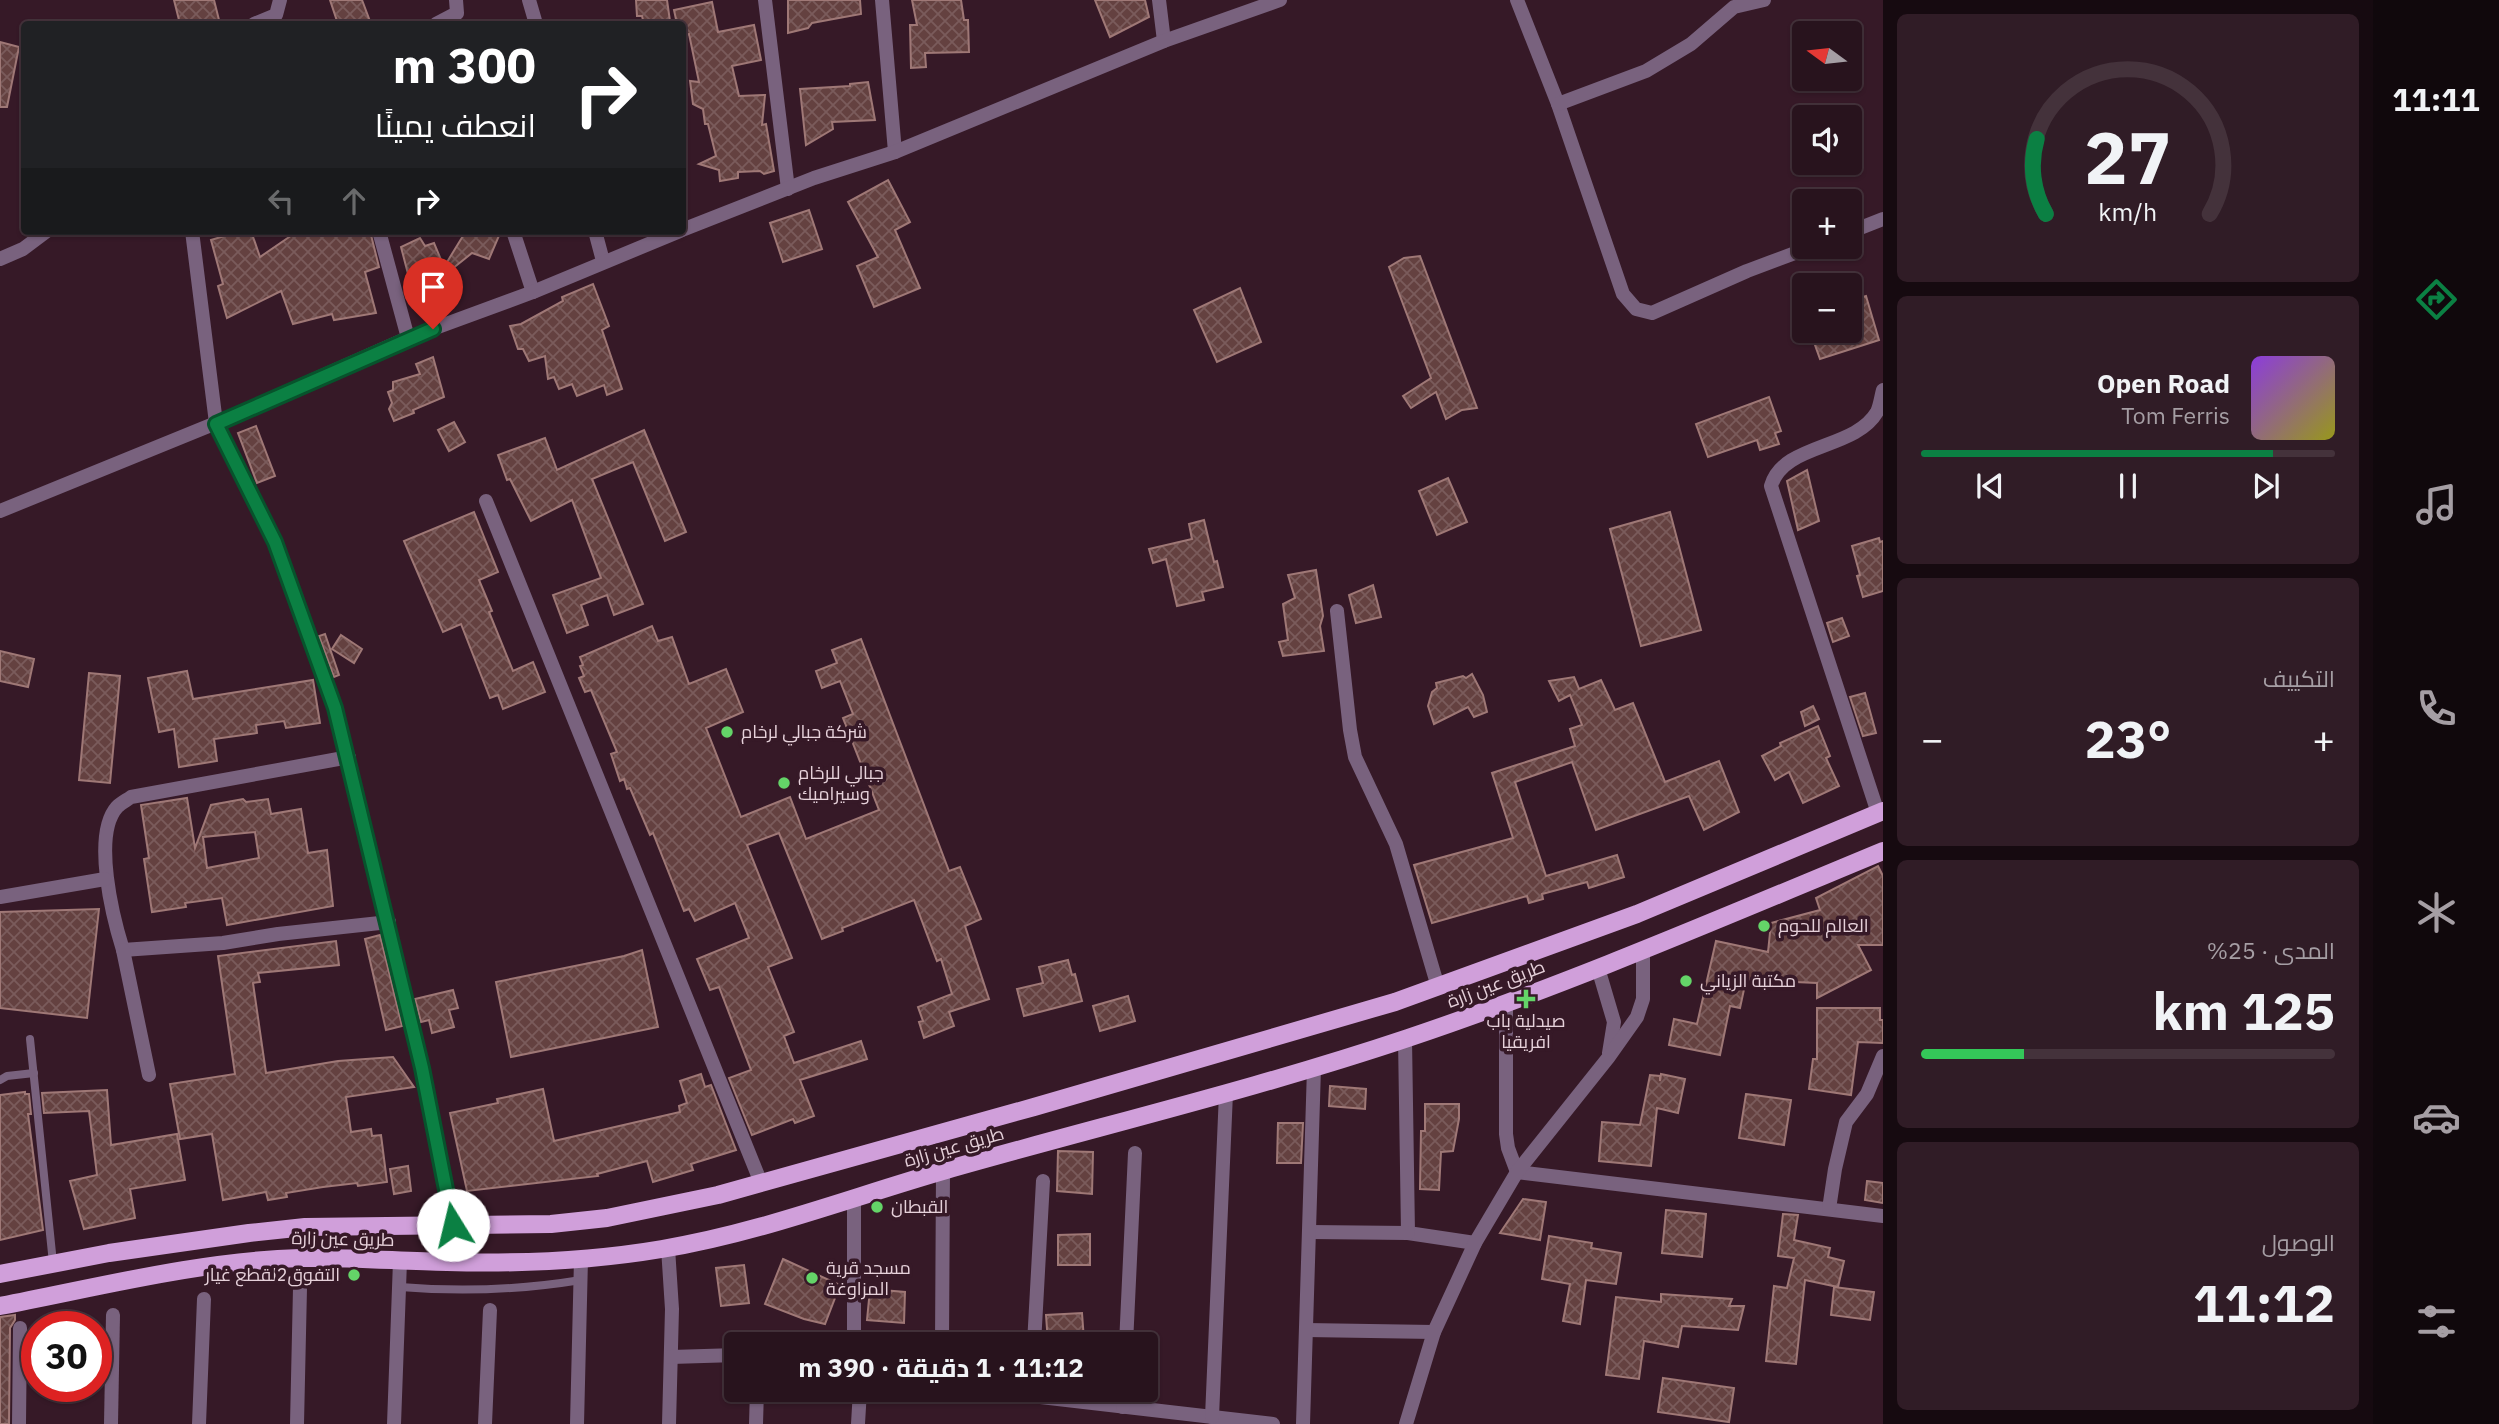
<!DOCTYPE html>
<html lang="ar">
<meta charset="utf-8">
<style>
body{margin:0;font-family:"IBM Plex Sans",Cairo,sans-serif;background:#301c26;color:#f1f3f6;direction:rtl;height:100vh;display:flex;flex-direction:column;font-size:26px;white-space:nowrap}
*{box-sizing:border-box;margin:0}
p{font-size:23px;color:#a59ea4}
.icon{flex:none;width:38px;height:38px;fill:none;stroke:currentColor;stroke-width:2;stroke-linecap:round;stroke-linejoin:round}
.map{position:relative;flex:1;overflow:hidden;direction:ltr}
.sheet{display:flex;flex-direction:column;gap:14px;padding:14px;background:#160a10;width:490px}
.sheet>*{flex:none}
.guide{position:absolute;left:21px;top:21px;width:665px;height:214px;border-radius:7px;box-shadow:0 2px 5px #0004,0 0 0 2px #44323b;direction:rtl;background:#202124;color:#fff;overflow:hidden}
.needle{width:46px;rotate:285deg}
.tools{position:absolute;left:1792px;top:21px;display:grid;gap:14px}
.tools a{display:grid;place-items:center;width:70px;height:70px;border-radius:7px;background:#28131d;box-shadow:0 2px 5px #0004,0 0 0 2px #44323b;font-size:35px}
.speed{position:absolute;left:21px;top:1311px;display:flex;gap:14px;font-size:35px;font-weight:700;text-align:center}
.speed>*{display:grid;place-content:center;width:91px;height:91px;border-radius:50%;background:#28131d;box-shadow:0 2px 5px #0004,0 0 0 2px #44323b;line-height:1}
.speed .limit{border:10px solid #d22;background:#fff;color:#111}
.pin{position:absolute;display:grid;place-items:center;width:60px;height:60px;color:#fff;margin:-72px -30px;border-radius:50% 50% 50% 0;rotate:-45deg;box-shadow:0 0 7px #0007}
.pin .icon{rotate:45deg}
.me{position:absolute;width:77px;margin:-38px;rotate:351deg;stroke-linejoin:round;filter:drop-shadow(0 0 5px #0008)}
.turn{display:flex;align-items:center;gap:24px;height:147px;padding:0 35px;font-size:32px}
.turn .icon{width:91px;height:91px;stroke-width:2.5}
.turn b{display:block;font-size:49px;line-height:60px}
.lanes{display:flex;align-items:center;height:66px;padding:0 35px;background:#0003;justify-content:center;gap:35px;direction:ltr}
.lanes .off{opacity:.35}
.big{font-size:52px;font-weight:700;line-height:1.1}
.sheet .card{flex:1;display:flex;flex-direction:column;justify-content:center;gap:10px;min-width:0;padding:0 24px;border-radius:10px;background:#301c26}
.sheet .dial{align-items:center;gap:0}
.dial svg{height:182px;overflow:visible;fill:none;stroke:#44323b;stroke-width:7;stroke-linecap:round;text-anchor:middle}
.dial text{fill:#f1f3f6;stroke:none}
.song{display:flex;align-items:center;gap:21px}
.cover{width:84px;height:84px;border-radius:10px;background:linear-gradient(135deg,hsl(270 70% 55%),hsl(60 70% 35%))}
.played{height:7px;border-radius:4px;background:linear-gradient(90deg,#0b8043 85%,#44323b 85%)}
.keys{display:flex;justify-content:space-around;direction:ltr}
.heat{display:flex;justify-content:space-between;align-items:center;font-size:38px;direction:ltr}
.charge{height:10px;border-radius:5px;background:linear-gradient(90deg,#34c759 25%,#44323b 0)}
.trip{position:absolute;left:724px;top:1332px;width:434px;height:70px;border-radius:7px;background:#28131d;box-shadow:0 2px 5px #0004,0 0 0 2px #44323b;font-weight:700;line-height:70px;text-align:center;direction:rtl}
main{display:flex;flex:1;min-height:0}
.tab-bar{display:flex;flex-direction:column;width:126px;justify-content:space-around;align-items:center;background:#10080c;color:#a59ea4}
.tab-bar .icon{width:49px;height:49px}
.tab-bar .active{color:#0b8043}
.tab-bar b{font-size:32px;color:#f1f3f6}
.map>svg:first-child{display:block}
</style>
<main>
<nav class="tab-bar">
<b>11:11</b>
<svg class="icon active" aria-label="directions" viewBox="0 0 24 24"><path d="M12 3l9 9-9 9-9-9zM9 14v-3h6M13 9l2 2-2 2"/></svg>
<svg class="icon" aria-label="music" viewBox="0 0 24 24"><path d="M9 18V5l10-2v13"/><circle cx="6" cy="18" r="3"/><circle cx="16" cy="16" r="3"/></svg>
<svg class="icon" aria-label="phone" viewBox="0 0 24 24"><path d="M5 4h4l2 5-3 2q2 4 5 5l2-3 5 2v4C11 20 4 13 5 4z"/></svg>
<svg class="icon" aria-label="climate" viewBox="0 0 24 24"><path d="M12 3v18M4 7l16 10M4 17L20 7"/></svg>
<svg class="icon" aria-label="car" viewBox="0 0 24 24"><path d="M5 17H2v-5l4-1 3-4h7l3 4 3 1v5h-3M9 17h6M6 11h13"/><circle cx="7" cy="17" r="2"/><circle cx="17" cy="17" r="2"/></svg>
<svg class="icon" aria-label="filters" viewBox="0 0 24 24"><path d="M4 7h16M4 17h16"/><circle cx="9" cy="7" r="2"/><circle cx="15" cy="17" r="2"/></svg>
</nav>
<section class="sheet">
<div class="card dial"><svg viewBox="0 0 100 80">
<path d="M14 69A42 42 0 1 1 86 69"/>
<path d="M14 69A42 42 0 0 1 10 36" stroke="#0b8043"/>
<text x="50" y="56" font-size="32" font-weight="700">27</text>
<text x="50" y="72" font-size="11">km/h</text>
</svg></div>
<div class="card">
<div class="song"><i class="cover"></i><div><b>Open Road</b><p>Tom Ferris</p></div></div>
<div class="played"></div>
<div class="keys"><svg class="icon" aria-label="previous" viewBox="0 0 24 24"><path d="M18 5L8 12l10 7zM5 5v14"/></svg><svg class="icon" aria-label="pause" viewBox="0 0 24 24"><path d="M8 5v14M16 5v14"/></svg><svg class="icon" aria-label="next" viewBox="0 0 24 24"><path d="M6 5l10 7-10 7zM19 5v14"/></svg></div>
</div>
<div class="card"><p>التكييف</p>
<div class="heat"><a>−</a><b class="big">23°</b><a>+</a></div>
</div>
<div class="card"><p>المدى · 25%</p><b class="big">125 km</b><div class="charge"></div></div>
<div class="card"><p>الوصول</p><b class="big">11:12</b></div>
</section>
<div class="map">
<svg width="1883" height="1424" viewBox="0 0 1883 1424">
<defs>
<pattern id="building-cross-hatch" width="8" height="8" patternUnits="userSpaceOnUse" patternTransform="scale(1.75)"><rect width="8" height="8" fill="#644140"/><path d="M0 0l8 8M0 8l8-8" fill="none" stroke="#7a5b5b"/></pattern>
</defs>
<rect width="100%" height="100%" fill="#361927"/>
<!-- building -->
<g fill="url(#building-cross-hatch)" stroke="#9f7876" stroke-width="2" fill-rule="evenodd">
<path d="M174,0H214L220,24H180Z"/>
<path d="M330,0H362L371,24H338Z"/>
<path d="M636,0H667L670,21L644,24L642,16H637Z"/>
<path d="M788,0H860L861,14L812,23L808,28L788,33Z"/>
<path d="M912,0H961L964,20H968L969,52L925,53L926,67L911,68L910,25H917Z"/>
<path d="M1095,0H1145L1149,17L1110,37Z"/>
<path d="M712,2L718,32L754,25L761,60L732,66L739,96L765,95L762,125L766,124L774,171L764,174L760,171L738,172V178L720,181L719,170L699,164L716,156L708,124H705L703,109L693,104L690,81L699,82L689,34L682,36V24H677L674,10Z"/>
<path d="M0,42L19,47L7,107H0Z"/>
<path d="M868,82L875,120L832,122L833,129L806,145L800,89L850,86V84Z"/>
<path d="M888,180L910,222L895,230L920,288L874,307L857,266L878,257L848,202Z"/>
<path d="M809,210L822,249L783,262L770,223Z"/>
<path d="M241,231H251L260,257L298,231H370L379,267L365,272L376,313L334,320L332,314L293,324L281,291L227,318L218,286L223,284L211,240Z"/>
<path d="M466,231H501L489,259L472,253L442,277L445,284L413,293L401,247L420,238L425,246L434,243L444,267Z"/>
<path d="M1420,256L1477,408L1462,410L1446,419L1436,392L1411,408L1403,396L1431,378L1389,267L1404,258Z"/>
<path d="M593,284L609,326L602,330L622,389L607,395L604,385L577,396L572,384L559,389L554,377L548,379L545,356L529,361L523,349H518L510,326L521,324L563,301L562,297Z"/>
<path d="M1240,288L1261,342L1217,362L1194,310Z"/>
<path d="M1866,296L1879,340L1820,359L1810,331H1850V301Z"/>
<path d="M433,357L444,397L413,410L414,413L394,421L389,409L392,403L388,392L393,390V382L420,374L416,364Z"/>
<path d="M1769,397L1781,431L1775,433L1779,444L1760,450L1757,440L1708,457L1696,424Z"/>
<path d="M454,422L465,442L449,451L438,430Z"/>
<path d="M256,426L275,476L257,483L238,433Z"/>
<path d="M644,430L686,532L665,541L633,462L592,479L643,604L614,615L607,595L581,605L588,625L567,633L553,595L601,578L572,500L531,521L510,479L507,480L498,455L545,438L557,470Z"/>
<path d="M1807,470L1819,521L1798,530L1787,481Z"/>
<path d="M1448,478L1467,522L1437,535L1419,491Z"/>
<path d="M474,512L498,572L479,580L492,611L489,612L513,671L533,662L545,692L503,709L498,695L490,698L461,624L443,632L404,541Z"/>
<path d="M1670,512L1701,630L1641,646L1610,529Z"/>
<path d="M1204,520L1214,562L1217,561L1223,587L1202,592L1204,600L1177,606L1166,559L1153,563L1149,549L1192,539L1189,524Z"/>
<path d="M1879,538L1880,542L1883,541V591L1863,597L1857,576L1860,575L1852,546Z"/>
<path d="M1316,570L1323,616L1320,626L1324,651L1283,656L1279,642L1288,640L1283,604L1295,598L1288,575Z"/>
<path d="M1373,585L1381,617L1356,623L1349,595Z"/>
<path d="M1842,618L1849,636L1833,642L1827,623Z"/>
<path d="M652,626L658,641L672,637L689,684L726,669L743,712L706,728L741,817L790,797L806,839L879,810L843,718L853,714L840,681L822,688L816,671L837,663L832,650L861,639L949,871L960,867L981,919L965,926L989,999L949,1012L954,1026L924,1038L919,1022L923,1021L918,1007L952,994L941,959L937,961L914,900L842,928L843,931L822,939L779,833L747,845L792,958L768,967L794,1032L784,1036L794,1063L861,1041L867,1059L800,1080L814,1116L795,1123L793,1119L752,1135L729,1078L751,1070L719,987L710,990L697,959L749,938L735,903L695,921L689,909L684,911L653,833L650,835L630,788L627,789L624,779L620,781L611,754L617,752L591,690L585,692L579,678L584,676L580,666L583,665L580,657Z"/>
<path d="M325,634L339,675L334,677L319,636Z"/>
<path d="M341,635L362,649L354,663L332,649Z"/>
<path d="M0,651L34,659L28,687L0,681Z"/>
<path d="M187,671L193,699L313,680L320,723L286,728L284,721L256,725L257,733L214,739L217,761L179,767L174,729L159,732L148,678Z"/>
<path d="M89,673L120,676L110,783L79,780Z"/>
<path d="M1472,674L1483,695L1487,712L1474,717L1468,707L1434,724L1428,706L1432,692L1437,688L1436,683L1463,676L1466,678Z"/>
<path d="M1574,677L1579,689L1601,680L1615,710L1633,703L1665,782L1719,761L1739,812L1704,830L1689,796L1596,830L1572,762L1515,782L1546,876L1617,855L1624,877L1589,888L1587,882L1542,894L1543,899L1529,903L1527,896L1432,923L1414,865L1513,838L1492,773L1575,746L1570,729L1582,725L1570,695L1559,701L1549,681Z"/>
<path d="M1865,693L1876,733L1863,736L1850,697Z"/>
<path d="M1813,706L1819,719L1805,726L1801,712Z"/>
<path d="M1818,726L1830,756L1826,758L1839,786L1803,803L1789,772L1775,780L1762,756L1781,746L1780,743Z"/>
<path d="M187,798L195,848L211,805L243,799L246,802L268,799L271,814L301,809L308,853L327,850L333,906L227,925L222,898L185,903L186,907L152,912L144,859L149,858L141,805ZM255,832L259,858L207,868L203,837Z"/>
<path d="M1878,866L1883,876V945H1858L1871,970L1817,998V983L1746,980L1740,1008L1730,1006L1720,1055L1669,1045L1674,1019L1697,1024L1716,941L1768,952L1771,923L1820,910L1816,898Z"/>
<path d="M99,909L87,1018L0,1008V912Z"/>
<path d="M380,935L402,1026L386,1030L365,939Z"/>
<path d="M336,941L339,965L258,973L260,982L253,983L266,1073L338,1061L393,1057L414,1087L346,1097L351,1132L371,1129L372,1136L381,1135L387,1182L358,1186L357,1183L323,1187L286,1193L287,1197L268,1200L266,1192L223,1200L212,1134L180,1139L170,1084L235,1074L218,956Z"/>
<path d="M642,950L658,1027L511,1057L496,982L624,956Z"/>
<path d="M1068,960L1072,975L1075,974L1082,1001L1024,1016L1017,989L1043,983L1039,967Z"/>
<path d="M453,990L458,1008L449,1010L454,1027L432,1033L429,1020L421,1022L415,999Z"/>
<path d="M1128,996L1135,1021L1100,1031L1093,1006Z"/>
<path d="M1817,1008H1880V1020H1883V1043L1858,1042L1851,1095L1809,1089L1813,1059H1817Z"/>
<path d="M701,1074L705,1087L711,1085L736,1150L691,1164L693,1170L653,1182L647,1161L597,1174L598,1176L467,1191L450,1113L498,1103L497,1099L543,1089L554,1141L680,1112L679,1106L687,1103L680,1081Z"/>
<path d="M1661,1074L1685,1079L1678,1113L1657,1108L1651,1166L1599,1161L1602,1122L1640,1125L1650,1075L1660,1076V1081Z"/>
<path d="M1330,1086L1366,1089L1365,1109L1329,1106Z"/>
<path d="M107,1090L111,1145L177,1134L185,1180L130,1189L135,1218L84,1229L70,1181L97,1175L89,1111L44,1113L42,1093Z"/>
<path d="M25,1092V1094H29L31,1114H28L43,1230L0,1240V1095Z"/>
<path d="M1746,1094L1791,1100L1784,1145L1739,1138Z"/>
<path d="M1425,1104H1459V1119L1453,1151L1441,1152L1439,1190L1420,1189L1421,1131H1425Z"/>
<path d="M1278,1123H1303L1301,1163H1277Z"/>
<path d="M1058,1151L1093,1152L1092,1194L1057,1191Z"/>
<path d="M408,1166L411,1191L394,1194L390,1169Z"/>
<path d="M1867,1181L1883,1183V1203L1865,1200Z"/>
<path d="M1523,1199L1546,1202L1540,1240L1500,1233Z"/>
<path d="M1666,1210L1706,1214L1702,1257L1662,1253Z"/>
<path d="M1783,1214L1798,1215L1794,1240L1830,1248L1828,1257L1844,1261L1838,1287L1805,1280L1796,1364L1766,1361L1774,1286L1787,1288L1794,1258L1778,1256Z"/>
<path d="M1090,1234V1265H1058V1235Z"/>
<path d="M1549,1236L1592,1243L1591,1248L1621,1253L1616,1284L1586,1280L1580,1324L1563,1321L1570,1284L1542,1279Z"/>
<path d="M783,1259L840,1285L825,1324L804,1319L765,1304Z"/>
<path d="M744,1265L749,1303L721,1306L716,1268Z"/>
<path d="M1834,1287L1874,1292L1870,1320L1831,1315Z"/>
<path d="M870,1289L905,1292L904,1323L867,1320Z"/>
<path d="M1661,1294L1732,1299L1729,1306H1744L1738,1330L1682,1326L1678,1347L1644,1341L1639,1379L1606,1375L1616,1297L1661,1302Z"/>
<path d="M1082,1313L1084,1340L1048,1343L1046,1315Z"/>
<path d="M15,1315V1320L10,1328L9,1424H0V1317Z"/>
<path d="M1663,1378L1734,1388L1729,1422L1658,1412Z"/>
</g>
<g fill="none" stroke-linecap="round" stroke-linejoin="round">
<!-- service -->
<g stroke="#79627e" stroke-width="8">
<path d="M30,1039L53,1263"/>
<path d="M0,1080L7,1076L34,1073"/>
<path d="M400,1287C461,1292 520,1290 581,1280"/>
</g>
<!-- minor -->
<g stroke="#79627e" stroke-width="14">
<path d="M529,0L536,24"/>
<path d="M765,0L788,189"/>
<path d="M882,0L895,152"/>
<path d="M1159,0L1164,41"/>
<path d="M1517,0L1558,104L1623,294L1636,309L1652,313L1747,271L1811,247"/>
<path d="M254,24L276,15L280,0"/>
<path d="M436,24L457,13L456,0"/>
<path d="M1558,104L1646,71L1691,44L1734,7L1764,0"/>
<path d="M682,230L814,178L895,152L1164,41L1280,0"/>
<path d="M192,231L216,423L275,542L335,708L422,1068L453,1225"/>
<path d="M379,231L408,338"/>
<path d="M513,231L533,292"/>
<path d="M595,231L603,261"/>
<path d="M1850,232L1883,219"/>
<path d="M0,259L23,249L47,231"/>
<path d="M486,501L761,1183"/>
<path d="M0,511L216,423L408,338L533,292L680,231"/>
<path d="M1337,611L1350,730L1355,757L1396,844L1438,987"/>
<path d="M349,757L131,797C127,800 121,803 117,807C92,835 113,918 123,950L223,943L278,934L389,922"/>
<path d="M1878,813L1771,486C1783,443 1855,450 1877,412C1880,406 1881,397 1883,390"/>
<path d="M0,897L105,879"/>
<path d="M123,950L149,1075"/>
<path d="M1506,1003V1134L1508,1148L1517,1172L1883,1216"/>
<path d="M1405,1039L1408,1233L1475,1243"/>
<path d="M854,1199V1344"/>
<path d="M1829,1209L1835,1169L1846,1122L1867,1094L1883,1056"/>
<path d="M1310,1232L1408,1233"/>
<path d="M668,1248L672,1309L669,1424"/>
<path d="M1306,1330L1434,1332"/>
<path d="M942,1344L943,1171"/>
<path d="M1034,1344L1043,1181"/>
<path d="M1126,1344L1135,1153"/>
<path d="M671,1357L737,1355"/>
<path d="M980,1390L1273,1424"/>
<path d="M1123,1407L1124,1390"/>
<path d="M1212,1417L1226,1093"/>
<path d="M19,1424L20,1328"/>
<path d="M111,1424L113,1315"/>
<path d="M199,1424L204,1299"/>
<path d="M297,1424L300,1288"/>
<path d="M394,1424L400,1261"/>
<path d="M485,1424L490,1310"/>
<path d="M577,1424L581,1259"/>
<path d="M756,1424L757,1390"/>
<path d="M858,1424L860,1390"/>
<path d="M1303,1424L1314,1068"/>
</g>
<!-- tertiary -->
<g stroke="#79627e" stroke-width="14">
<path d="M1598,968L1614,1022L1609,1053"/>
<path d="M1406,1424L1434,1332L1475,1243L1517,1172L1608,1058L1637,1017L1643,999V949"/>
</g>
<!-- primary -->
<g stroke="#d09fda" stroke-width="18">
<path d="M0,1274L109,1253L249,1233L305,1227L551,1224L607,1218L718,1195L1034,1107L1395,1002L1637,914L1883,811"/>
<path d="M0,1306C99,1287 199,1261 300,1258C349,1257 398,1261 447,1262C519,1264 591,1261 662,1249C759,1233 852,1197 946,1170C1100,1126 1256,1089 1408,1038C1569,984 1726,916 1883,851"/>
</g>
</g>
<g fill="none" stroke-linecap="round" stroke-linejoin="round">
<defs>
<path id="route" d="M433,329L216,424L275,542L335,708L422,1068L453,1225"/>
</defs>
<!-- route casing -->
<use href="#route" stroke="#07532c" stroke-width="18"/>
<!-- route -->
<use href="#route" stroke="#0b8043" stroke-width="12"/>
</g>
<!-- markers -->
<g fill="#64d468" stroke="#361927" stroke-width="2.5">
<circle cx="727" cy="732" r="7"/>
<circle cx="784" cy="783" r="7"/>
<circle cx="1764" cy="926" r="7"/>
<circle cx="1686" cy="981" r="7"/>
<path d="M1522.5 988.5h7v7h7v7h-7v7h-7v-7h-7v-7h7z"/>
<circle cx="877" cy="1207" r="7"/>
<circle cx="354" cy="1275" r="7"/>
<circle cx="812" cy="1278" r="7"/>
</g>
<g text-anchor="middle" stroke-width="7" stroke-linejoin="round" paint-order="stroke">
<!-- poi labels -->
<g font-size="18" fill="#e6d1da" stroke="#361927" text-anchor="start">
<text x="741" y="738">شركة جبالي لرخام</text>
<text x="798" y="779">جبالي للرخام<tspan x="798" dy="21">وسيراميك</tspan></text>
<text x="1778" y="932">العالم للحوم</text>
<text x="1700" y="987">مكتبة الزياني</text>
<text x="1526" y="1027" text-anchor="middle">صيدلية باب<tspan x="1526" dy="21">افريقيا</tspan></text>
<text x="891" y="1213">القبطان</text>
<text x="826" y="1274">مسجد قرية<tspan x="826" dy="21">المزاوغة</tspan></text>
<text x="340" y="1281" text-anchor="end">التفوق2لقطع غيار</text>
</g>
<!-- street labels -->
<g font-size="18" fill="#e6d1da" stroke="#361927">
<text transform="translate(1496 984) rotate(-21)" y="6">طريق عين زارة</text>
<text transform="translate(954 1147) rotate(-16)" y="6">طريق عين زارة</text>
<text transform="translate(343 1239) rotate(1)" y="6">طريق عين زارة</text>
</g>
</g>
</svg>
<div class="tools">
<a><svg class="needle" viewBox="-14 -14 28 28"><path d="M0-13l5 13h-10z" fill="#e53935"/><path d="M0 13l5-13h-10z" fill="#a59ea4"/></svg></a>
<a><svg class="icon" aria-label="sound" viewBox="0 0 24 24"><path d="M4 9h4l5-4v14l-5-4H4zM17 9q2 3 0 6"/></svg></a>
<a>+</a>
<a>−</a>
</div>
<div class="speed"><div class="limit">30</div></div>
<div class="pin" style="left:433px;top:329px;background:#d93025"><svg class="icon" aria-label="arrive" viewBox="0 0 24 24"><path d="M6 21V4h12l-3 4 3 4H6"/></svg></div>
<svg class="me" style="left:453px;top:1225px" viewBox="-20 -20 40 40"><circle r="19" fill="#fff"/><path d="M0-13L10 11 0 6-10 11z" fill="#0b8043"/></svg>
<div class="trip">11:12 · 1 دقيقة · 390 m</div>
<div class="guide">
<div class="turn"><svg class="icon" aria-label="right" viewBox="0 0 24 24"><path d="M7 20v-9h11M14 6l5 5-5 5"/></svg><div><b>300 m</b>انعطف يمينًا</div></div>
<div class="lanes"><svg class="icon off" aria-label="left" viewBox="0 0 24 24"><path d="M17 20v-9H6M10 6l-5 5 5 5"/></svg><svg class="icon off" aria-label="ahead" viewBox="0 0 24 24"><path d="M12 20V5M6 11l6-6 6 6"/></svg><svg class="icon" aria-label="right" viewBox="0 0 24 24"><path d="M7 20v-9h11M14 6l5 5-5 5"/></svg></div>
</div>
</div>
</main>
